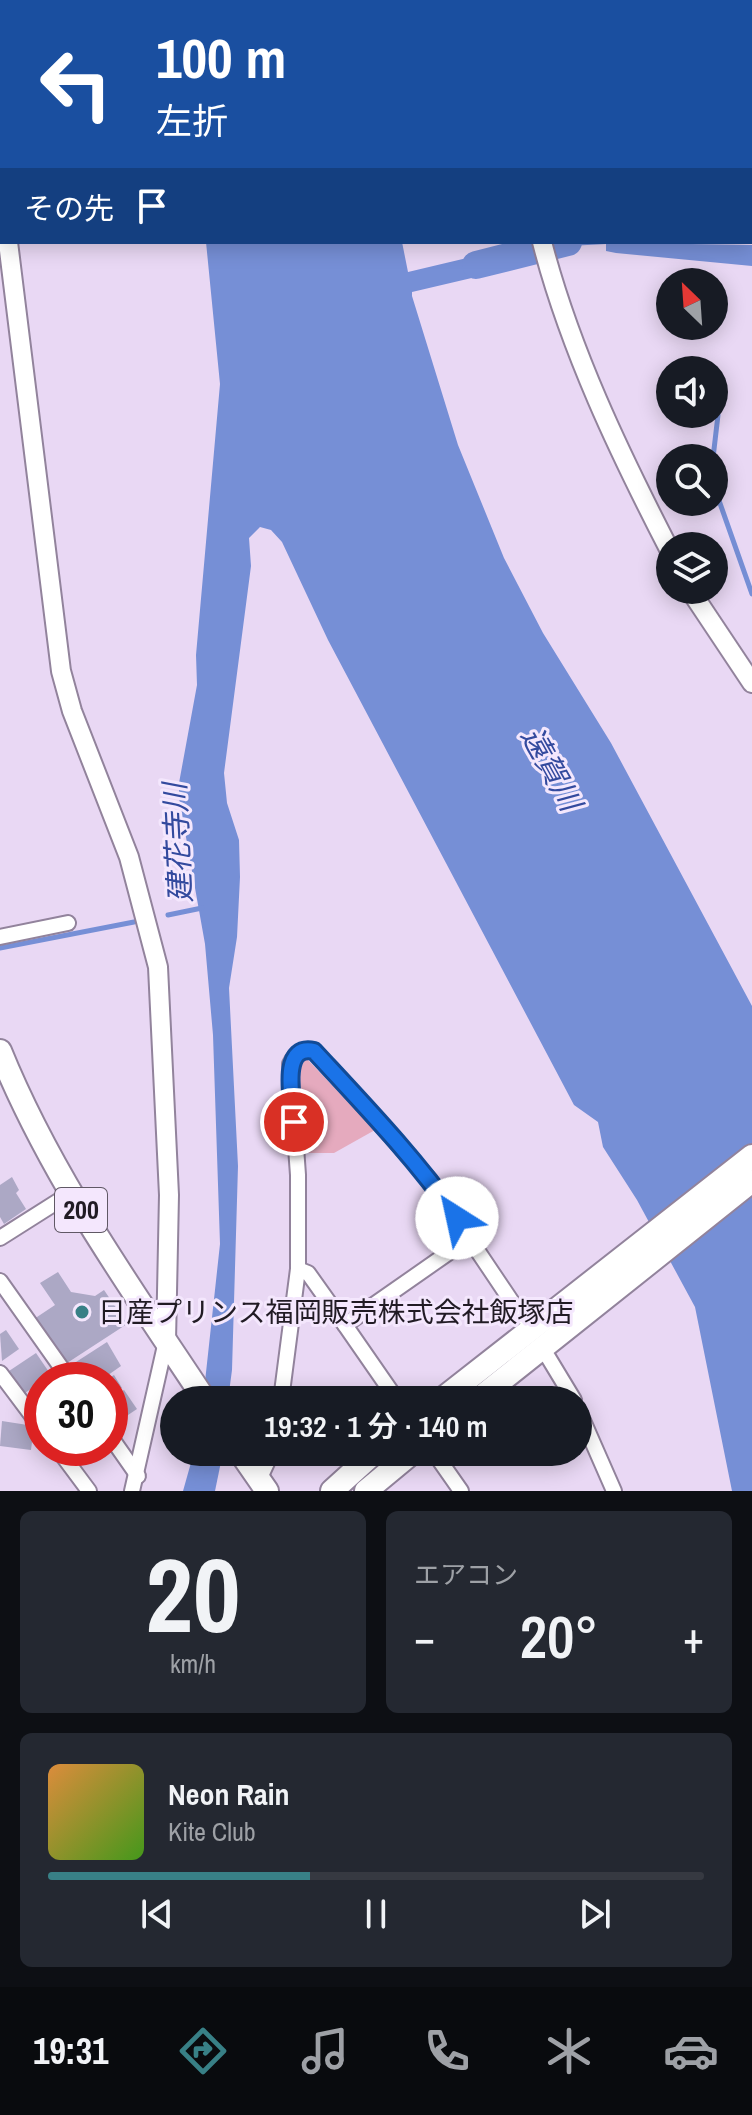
<!DOCTYPE html>
<html lang="ja">
<meta charset="utf-8">
<style>
body{margin:0;font-family:"Archivo Narrow","Noto Sans JP",sans-serif;background:#242831;color:#f1f3f6;height:100vh;display:flex;flex-direction:column;font-size:30px;white-space:nowrap}
*{box-sizing:border-box;margin:0}
p{font-size:26px;color:#9ea1a6}
.icon{flex:none;width:44px;height:44px;fill:none;stroke:currentColor;stroke-width:2;stroke-linecap:round;stroke-linejoin:round}
.map{position:relative;height:1491px;overflow:hidden}
.details{display:flex;flex-direction:column;gap:20px;padding:20px;background:#0d0f14;flex:1}
.details>*{flex:none}
.hud{position:absolute;left:0px;top:0px;width:752px;height:244px;box-shadow:0 4px 20px #0003;background:#1a4fa0;color:#fff;overflow:hidden}
.needle{width:52px;rotate:335deg}
.controls{position:absolute;left:656px;top:268px;display:grid;gap:16px}
.controls a{display:grid;place-items:center;width:72px;height:72px;border-radius:50%;background:#171b24;box-shadow:0 4px 20px #0003;font-size:40px}
.speed{position:absolute;left:24px;top:1362px;display:flex;gap:16px;font-size:40px;font-weight:700;text-align:center}
.speed>*{display:grid;place-content:center;width:104px;height:104px;border-radius:50%;background:#171b24;box-shadow:0 4px 20px #0003;line-height:1}
.speed .limit{border:12px solid #d22;background:#fff;color:#111}
.pin{position:absolute;display:grid;place-items:center;width:68px;height:68px;color:#fff;margin:-34px;border:4px solid #fff;border-radius:50%;box-shadow:0 2px 8px #0007}
.me{position:absolute;width:88px;margin:-44px;rotate:325deg;stroke-linejoin:round;filter:drop-shadow(0 0 6px #0008)}
.turn{display:flex;align-items:center;gap:28px;height:168px;padding:0 24px;font-size:36px}
.turn .icon{width:104px;height:104px;stroke-width:2.5}
.turn b{display:block;font-size:56px;line-height:68px}
.then{display:flex;align-items:center;height:76px;padding:0 24px;background:#0003;gap:16px;font-size:30px}
.big{font-size:60px;font-weight:600;line-height:1.1}
.details .tile{flex:1;display:flex;flex-direction:column;justify-content:center;gap:12px;min-width:0;padding:0 28px;border-radius:12px;background:#242831}
.details .dial{align-items:center;gap:0}
.dial b{font-size:104px;line-height:1}
.song{display:flex;align-items:center;gap:24px}
.cover{width:96px;height:96px;border-radius:12px;background:linear-gradient(135deg,hsl(30 70% 55%),hsl(100 70% 35%))}
.played{height:8px;border-radius:4px;background:linear-gradient(90deg,#388086 40%,#363941 40%)}
.keys{display:flex;justify-content:space-around;direction:ltr}
.heat{display:flex;justify-content:space-between;align-items:center;font-size:44px;direction:ltr}
.details .tiles{flex:1;display:grid;gap:20px;grid-template-columns:1fr 1fr}
.tile:last-child{grid-column:span 2}
.trip{position:absolute;left:160px;top:1386px;width:432px;height:80px;border-radius:40px;background:#171b24;box-shadow:0 4px 20px #0003;font-weight:600;line-height:80px;text-align:center}
.dock{display:flex;height:128px;justify-content:space-around;align-items:center;background:#090b0e;color:#9ea1a6}
.dock .icon{width:56px;height:56px}
.dock .on{color:#388086}
.dock b{font-size:36px;color:#f1f3f6}
.map>svg:first-child{display:block}
</style>
<div class="map">
<svg width="752" height="1491" viewBox="0 0 752 1491">
<rect width="100%" height="100%" fill="#e9d8f4"/>
<!-- green -->
<path fill="#e5aabe" d="M306,1058L375,1130L334,1153H303L296,1067Z"/>
<!-- water -->
<g fill="#768fd6">
<path d="M206,242H402L408,272L509,248L514,268L412,292V296L458,445L504,558L543,633L611,743L752,1006V1491H732L695,1307L637,1200L603,1147L598,1122L574,1105L328,640L282,542L271,530L260,527L249,538L251,566L224,773L227,803L239,840L240,877L237,937L229,988L238,1166L232,1370L228,1400H203L220,1244L213,1035L205,944L179,798V783L197,685L196,655L220,384Z"/>
<path d="M568,242L752,245V266L616,253L606,251V244L569,246Z"/>
<path d="M194,1452H223L215,1491H183Z"/>
</g>
<g fill="none" stroke-linecap="round" stroke-linejoin="round">
<!-- stream -->
<g stroke="#768fd6" stroke-width="5">
<path d="M713,458L718,415"/>
<path d="M714,464L716,492L752,594"/>
<path d="M168,915L202,908"/>
<path d="M0,948L134,922"/>
</g>
<!-- river -->
<path stroke="#768fd6" stroke-width="28" d="M476,265L568,242"/>
</g>
<!-- building -->
<g fill="#aca8c5">
<path d="M12,1177L19,1190L16,1193L26,1209L4,1224L0,1217V1185Z"/>
<path d="M58,1272L71,1292L95,1296L104,1290L127,1324L64,1365L34,1319L55,1305L40,1283Z"/>
<path d="M6,1330L19,1349L2,1361L0,1334Z"/>
<path d="M107,1342L121,1366L101,1380H95L76,1362Z"/>
<path d="M36,1353L51,1375L25,1393L9,1371Z"/>
<path d="M114,1375L122,1388L110,1396V1380H106Z"/>
<path d="M124,1390L137,1409L110,1427V1400Z"/>
<path d="M2,1421L34,1426L31,1450L0,1446Z"/>
<path d="M71,1448H105L91,1458L86,1452L78,1458Z"/>
</g>
<g fill="none" stroke-linecap="round" stroke-linejoin="round">
<defs>
<g id="minor">
<path d="M706,2L710,0"/>
<path d="M750,224L752,225"/>
<path d="M0,937L68,923"/>
<path d="M0,1238L71,1193"/>
<path d="M298,1269V1175L290,1064C295,1053 303,1048 314,1051L430,1180L522,1317"/>
<path d="M0,1281L70,1380"/>
<path d="M548,1357L574,1400"/>
<path d="M0,1373L42,1429"/>
<path d="M281,1400L298,1269L308,1273L345,1325"/>
<path d="M397,1400L345,1325L471,1237"/>
<path d="M578,1409L614,1491"/>
<path d="M110,1436L138,1476"/>
<path d="M57,1448L89,1491"/>
<path d="M440,1461L461,1491"/>
<path d="M259,1480L272,1452"/>
<path d="M132,1491L166,1341"/>
</g>
<g id="tertiary">
<path d="M525,2V0"/>
<path d="M0,175L2,192"/>
<path d="M8,242L61,671L72,711L129,857L158,967L169,1195L166,1341"/>
<path d="M542,242C570,350 619,452 670,551"/>
<path d="M690,590L752,683"/>
</g>
<g id="trunk">
<path d="M0,1051C51,1177 131,1288 205,1400"/>
<path d="M441,1400L752,1156"/>
<path d="M477,1400L752,1181"/>
<path d="M240,1452L267,1491"/>
<path d="M332,1491L375,1452"/>
<path d="M366,1491L413,1452"/>
</g>
</defs>
<!-- minor casing -->
<use href="#minor" stroke="#92839c" stroke-width="18"/>
<!-- tertiary casing -->
<use href="#tertiary" stroke="#92839c" stroke-width="22"/>
<!-- trunk casing -->
<use href="#trunk" stroke="#92839c" stroke-width="26"/>
<!-- minor -->
<use href="#minor" stroke="#fff" stroke-width="14"/>
<!-- tertiary -->
<use href="#tertiary" stroke="#fff" stroke-width="18"/>
<!-- trunk -->
<use href="#trunk" stroke="#fff" stroke-width="22"/>
</g>
<g fill="none" stroke-linecap="round" stroke-linejoin="round">
<defs>
<path id="route" d="M294,1122C293,1103 279,1043 314,1051C364,1105 415,1158 457,1218"/>
</defs>
<!-- route casing -->
<use href="#route" stroke="#114b97" stroke-width="20"/>
<!-- route -->
<use href="#route" stroke="#1a73e8" stroke-width="14"/>
</g>
<!-- markers -->
<circle fill="#388086" stroke="#f4e7fd" stroke-width="3" cx="82" cy="1312" r="8"/>
<g text-anchor="middle" stroke-width="6" stroke-linejoin="round" paint-order="stroke">
<!-- shield labels -->
<rect fill="#f4e7fd" stroke="#605865" stroke-width="2" x="55" y="1188" width="52" height="44" rx="6"/>
<g font-size="26" font-weight="bold" fill="#211b24">
<text x="81" y="1219">200</text>
</g>
<!-- poi labels -->
<g font-size="28" fill="#211b24" stroke="#f4e7fd" text-anchor="start">
<text x="98" y="1322">日産プリンス福岡販売株式会社飯塚店</text>
</g>
<!-- water labels -->
<g font-size="30" font-style="italic" fill="#334a9e" stroke="#f4e7fd">
<text transform="translate(551 769) rotate(61)" y="10">遠賀川</text>
<text transform="translate(178 843) rotate(-93)" y="10">建花寺川</text>
</g>
</g>
</svg>
<div class="controls">
<a><svg class="needle" viewBox="-14 -14 28 28"><path d="M0-13l5 13h-10z" fill="#e53935"/><path d="M0 13l5-13h-10z" fill="#9ea1a6"/></svg></a>
<a><svg class="icon" aria-label="sound" viewBox="0 0 24 24"><path d="M4 9h4l5-4v14l-5-4H4zM17 9q2 3 0 6"/></svg></a>
<a><svg class="icon" aria-label="search" viewBox="0 0 24 24"><circle cx="10" cy="10" r="6"/><path d="M15 15l6 6"/></svg></a>
<a><svg class="icon" aria-label="layers" viewBox="0 0 24 24"><path d="M12 4l9 5-9 5-9-5zM3 14l9 5 9-5"/></svg></a>
</div>
<div class="speed"><div class="limit">30</div></div>
<div class="pin" style="left:294px;top:1122px;background:#d93025"><svg class="icon" aria-label="arrive" viewBox="0 0 24 24"><path d="M6 21V4h12l-3 4 3 4H6"/></svg></div>
<svg class="me" style="left:457px;top:1218px" viewBox="-20 -20 40 40"><circle r="19" fill="#fff"/><path d="M0-13L10 11 0 6-10 11z" fill="#1a73e8"/></svg>
<div class="trip">19:32 · 1 分 · 140 m</div>
<div class="hud">
<div class="turn"><svg class="icon" aria-label="left" viewBox="0 0 24 24"><path d="M17 20v-9H6M10 6l-5 5 5 5"/></svg><div><b>100 m</b>左折</div></div>
<div class="then">その先<svg class="icon" aria-label="arrive" viewBox="0 0 24 24"><path d="M6 21V4h12l-3 4 3 4H6"/></svg></div>
</div>
</div>
<section class="details">
<div class="tiles">
<div class="tile dial"><b>20</b><p>km/h</p></div>
<div class="tile"><p>エアコン</p>
<div class="heat"><a>−</a><b class="big">20°</b><a>+</a></div>
</div>
<div class="tile">
<div class="song"><i class="cover"></i><div><b>Neon Rain</b><p>Kite Club</p></div></div>
<div class="played"></div>
<div class="keys"><svg class="icon" aria-label="previous" viewBox="0 0 24 24"><path d="M18 5L8 12l10 7zM5 5v14"/></svg><svg class="icon" aria-label="pause" viewBox="0 0 24 24"><path d="M8 5v14M16 5v14"/></svg><svg class="icon" aria-label="next" viewBox="0 0 24 24"><path d="M6 5l10 7-10 7zM19 5v14"/></svg></div>
</div>
</div>
</section>
<nav class="dock">
<b>19:31</b>
<svg class="icon on" aria-label="directions" viewBox="0 0 24 24"><path d="M12 3l9 9-9 9-9-9zM9 14v-3h6M13 9l2 2-2 2"/></svg>
<svg class="icon" aria-label="music" viewBox="0 0 24 24"><path d="M9 18V5l10-2v13"/><circle cx="6" cy="18" r="3"/><circle cx="16" cy="16" r="3"/></svg>
<svg class="icon" aria-label="phone" viewBox="0 0 24 24"><path d="M5 4h4l2 5-3 2q2 4 5 5l2-3 5 2v4C11 20 4 13 5 4z"/></svg>
<svg class="icon" aria-label="climate" viewBox="0 0 24 24"><path d="M12 3v18M4 7l16 10M4 17L20 7"/></svg>
<svg class="icon" aria-label="car" viewBox="0 0 24 24"><path d="M5 17H2v-5l4-1 3-4h7l3 4 3 1v5h-3M9 17h6M6 11h13"/><circle cx="7" cy="17" r="2"/><circle cx="17" cy="17" r="2"/></svg>
</nav>
